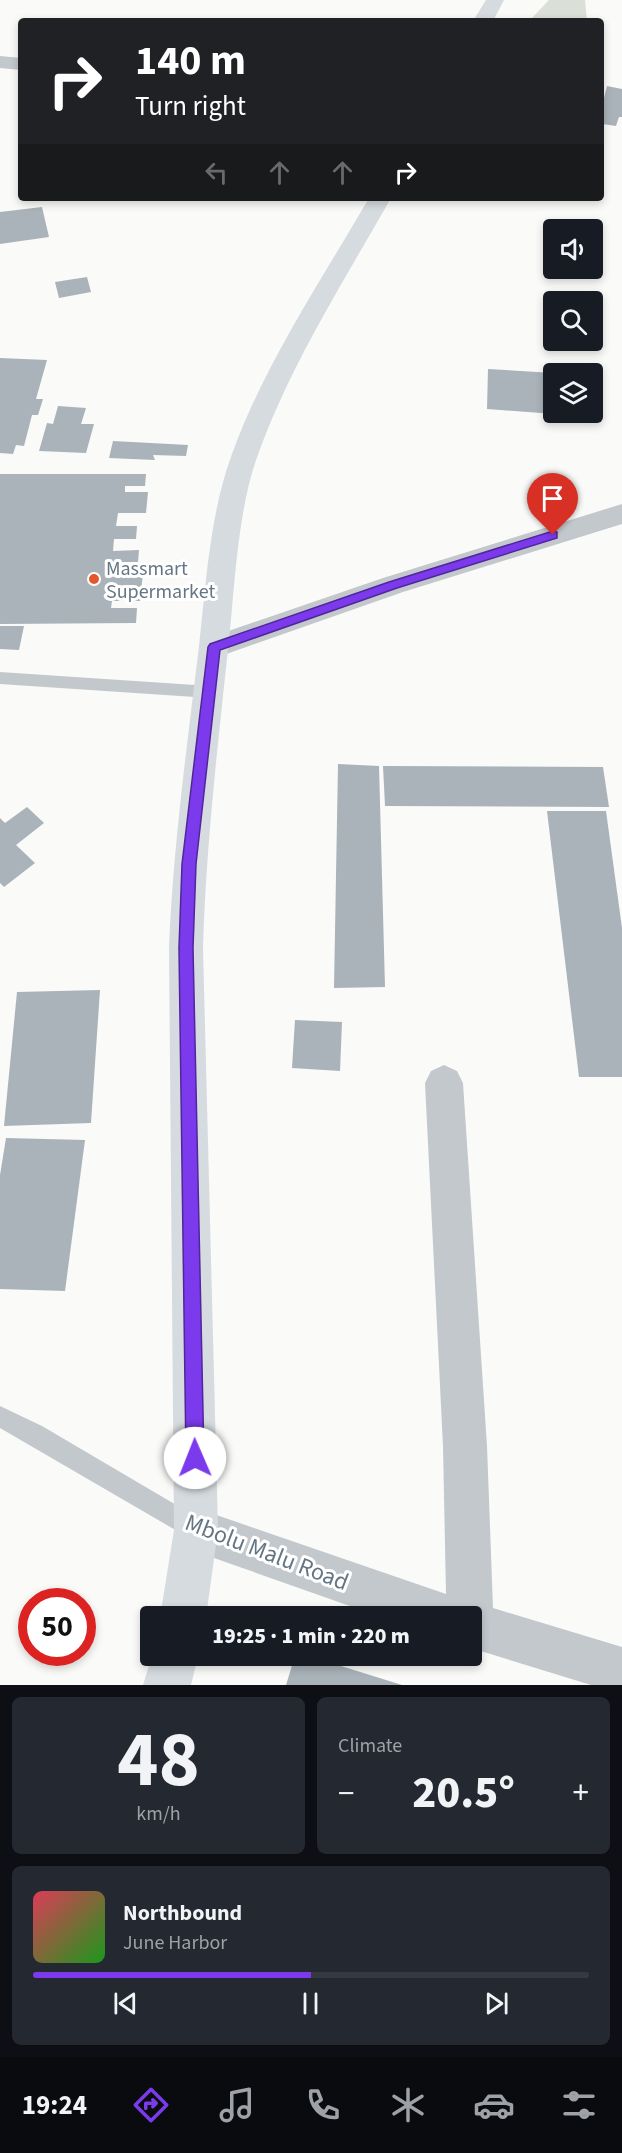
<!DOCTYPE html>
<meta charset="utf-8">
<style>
body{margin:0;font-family:"Source Sans 3",sans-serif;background:#242831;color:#f1f3f6;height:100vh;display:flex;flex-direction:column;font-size:22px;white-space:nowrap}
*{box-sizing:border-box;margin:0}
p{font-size:20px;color:#9ea1a6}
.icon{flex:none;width:33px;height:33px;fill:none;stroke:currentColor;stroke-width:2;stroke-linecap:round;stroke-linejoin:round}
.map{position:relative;height:1685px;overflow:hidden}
.sheet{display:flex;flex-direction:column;gap:12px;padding:12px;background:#0d0f14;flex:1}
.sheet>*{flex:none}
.hud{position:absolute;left:18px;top:18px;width:586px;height:183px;border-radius:6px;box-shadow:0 3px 9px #0003;background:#202124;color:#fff;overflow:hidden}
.controls{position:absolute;left:543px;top:219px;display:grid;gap:12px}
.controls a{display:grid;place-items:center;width:60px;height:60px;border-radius:6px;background:#171b24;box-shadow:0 3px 9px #0003;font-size:30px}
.speed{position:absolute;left:18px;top:1588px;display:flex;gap:12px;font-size:30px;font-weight:700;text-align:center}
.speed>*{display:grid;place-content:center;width:78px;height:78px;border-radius:50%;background:#171b24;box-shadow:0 3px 9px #0003;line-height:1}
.speed .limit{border:9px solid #d22;background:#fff;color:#111}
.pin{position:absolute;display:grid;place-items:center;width:51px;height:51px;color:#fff;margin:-62px -26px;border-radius:50% 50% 50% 0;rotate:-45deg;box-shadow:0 0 6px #0007}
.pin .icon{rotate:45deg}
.me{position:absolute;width:66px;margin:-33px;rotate:359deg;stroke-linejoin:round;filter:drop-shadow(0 0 4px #0008)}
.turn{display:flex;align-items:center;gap:21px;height:126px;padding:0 18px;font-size:27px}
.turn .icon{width:78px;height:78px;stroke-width:2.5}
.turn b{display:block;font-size:42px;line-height:51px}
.lanes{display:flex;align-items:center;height:57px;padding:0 18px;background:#0003;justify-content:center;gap:30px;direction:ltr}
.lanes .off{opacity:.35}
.big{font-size:45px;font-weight:800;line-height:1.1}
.sheet .card{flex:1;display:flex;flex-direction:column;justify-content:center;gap:9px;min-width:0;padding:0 21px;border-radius:9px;background:#242831}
.sheet .dial{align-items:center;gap:0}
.dial b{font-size:78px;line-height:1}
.song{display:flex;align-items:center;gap:18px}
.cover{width:72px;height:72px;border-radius:9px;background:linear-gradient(135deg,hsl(350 70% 55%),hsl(120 70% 35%))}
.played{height:6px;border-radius:3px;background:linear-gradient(90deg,#7c3aed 50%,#363941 50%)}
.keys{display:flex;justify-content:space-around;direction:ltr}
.heat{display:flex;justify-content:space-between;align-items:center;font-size:33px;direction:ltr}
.sheet .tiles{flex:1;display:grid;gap:12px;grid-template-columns:1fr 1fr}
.card:last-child{grid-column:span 2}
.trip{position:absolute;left:140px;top:1606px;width:342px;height:60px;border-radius:6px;background:#171b24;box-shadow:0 3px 9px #0003;font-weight:800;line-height:60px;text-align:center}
.dock{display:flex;height:96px;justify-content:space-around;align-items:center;background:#090b0e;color:#9ea1a6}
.dock .icon{width:42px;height:42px}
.dock .current{color:#7c3aed}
.dock b{font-size:27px;color:#f1f3f6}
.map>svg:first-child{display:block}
</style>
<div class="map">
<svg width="622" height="1685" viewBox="0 0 622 1685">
<rect width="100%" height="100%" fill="#fafaf8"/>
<!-- green -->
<path fill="#dadfd7" d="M549,0H585L587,21H551L532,18Z"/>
<!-- building -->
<g fill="#aab3b9">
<path d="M607,86L622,89V117H619L616,126L602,124V106Z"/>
<path d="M42,207L49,237L0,244V212Z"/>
<path d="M87,277L91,292L59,298L55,282Z"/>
<path d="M0,358L47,360L36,399H43L38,415H32L24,446L16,445L13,454L0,453Z"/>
<path d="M488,369L554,373V414L487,409Z"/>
<path d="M58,406L86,408L81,424H94L86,453L39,451L47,423L53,424Z"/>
<path d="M113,441L188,445L186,456L153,455L155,460L109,458Z"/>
<path d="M0,474H146L145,486H125V492H148L146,513H118L116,526H137L136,539H114L113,551L139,550L138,562H112L110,573H143L140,601H112L111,608H137L136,623L0,624Z"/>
<path d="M0,626H24L19,650L0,649Z"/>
<path d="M338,764L379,766L385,987L334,988Z"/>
<path d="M383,766L603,767L609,807L385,806Z"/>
<path d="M27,807L44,823L16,845L35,863L4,887L0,883V818L5,823Z"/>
<path d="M547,811H606L622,928V1077H579Z"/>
<path d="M100,990L91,1123L4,1126L17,992Z"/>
<path d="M295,1020L342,1022L340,1071L292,1068Z"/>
<path d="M6,1138L85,1140L65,1291L0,1289V1175Z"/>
<path d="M295,1656H309L402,1685H286Z"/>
</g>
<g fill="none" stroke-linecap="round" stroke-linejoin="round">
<!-- service -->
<g fill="#c3c8cc" fill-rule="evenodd">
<path d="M0,672L210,686L218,692L210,698L0,684Z"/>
<path d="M0,1406L42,1426L200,1519L203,1527L200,1535L192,1538L184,1535L0,1428Z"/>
</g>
<!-- minor -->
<g fill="#c3c8cc" fill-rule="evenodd">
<path d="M0,56L21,58V70L0,68Z"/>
<path d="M622,504V524L403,592L215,658L205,655L200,647L205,639L383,578Z"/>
<path d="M444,1065L457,1071L463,1083L487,1446L493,1608L622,1647V1685H591L471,1648V1617H381L180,1546L174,1530L180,1514L196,1508L446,1594L443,1446L425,1083L431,1071Z"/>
</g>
<!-- secondary -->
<g fill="#d6dbdf" fill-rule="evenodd">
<path d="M486,0H504L493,21H473Z"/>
<path d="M369,198H391C344,281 292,362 259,452C238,506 235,582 229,640C218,743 206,845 203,948L218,1530L206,1617H160L174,1530L169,948C173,847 187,746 199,646C206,583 210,513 232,454C265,363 321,281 369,198Z"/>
<path d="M152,1656H198L191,1685H143Z"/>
</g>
</g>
<!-- route -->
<path fill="#7c3aed" stroke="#51269a" stroke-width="1.5" d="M553,531L557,532V538L397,588L220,650L196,864L193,948L204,1458L201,1465L195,1467L188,1465L186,1458L179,948L182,864L208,647L210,644L389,582Z"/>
<!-- markers -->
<circle fill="#e4572e" stroke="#fff" stroke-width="2" cx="94" cy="579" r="6"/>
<g text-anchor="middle" stroke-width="6" stroke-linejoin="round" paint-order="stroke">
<!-- poi labels -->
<g font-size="20" fill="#657683" stroke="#fff" text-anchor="start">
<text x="106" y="575">Massmart<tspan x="106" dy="23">Supermarket</tspan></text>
</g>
<!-- near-street labels -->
<g font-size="24" fill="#657683" stroke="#fff">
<text transform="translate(267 1552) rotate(21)" y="8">Mbolu Malu Road</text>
</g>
</g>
</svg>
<div class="controls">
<a><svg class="icon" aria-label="sound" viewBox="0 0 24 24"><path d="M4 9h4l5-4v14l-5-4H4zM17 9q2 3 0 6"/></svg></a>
<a><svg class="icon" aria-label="search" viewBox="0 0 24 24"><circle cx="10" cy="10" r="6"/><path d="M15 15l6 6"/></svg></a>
<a><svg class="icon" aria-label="layers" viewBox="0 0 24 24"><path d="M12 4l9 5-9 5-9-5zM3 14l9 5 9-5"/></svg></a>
</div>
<div class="speed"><div class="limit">50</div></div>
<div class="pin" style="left:553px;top:535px;background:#d93025"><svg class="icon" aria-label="arrive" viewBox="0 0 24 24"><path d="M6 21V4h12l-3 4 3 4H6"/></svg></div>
<svg class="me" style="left:195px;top:1458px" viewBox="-20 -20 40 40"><circle r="19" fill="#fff"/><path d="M0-13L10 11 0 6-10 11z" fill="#7c3aed"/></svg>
<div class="trip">19:25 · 1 min · 220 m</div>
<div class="hud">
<div class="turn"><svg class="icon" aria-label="right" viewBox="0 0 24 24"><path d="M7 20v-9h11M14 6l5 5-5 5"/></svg><div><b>140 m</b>Turn right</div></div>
<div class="lanes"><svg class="icon off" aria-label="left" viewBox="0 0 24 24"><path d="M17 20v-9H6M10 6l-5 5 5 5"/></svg><svg class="icon off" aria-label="ahead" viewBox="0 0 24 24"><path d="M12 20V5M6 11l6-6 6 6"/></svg><svg class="icon off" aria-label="ahead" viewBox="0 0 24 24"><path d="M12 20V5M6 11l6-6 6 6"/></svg><svg class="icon" aria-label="right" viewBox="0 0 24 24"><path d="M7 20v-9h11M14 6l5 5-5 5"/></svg></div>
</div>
</div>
<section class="sheet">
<div class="tiles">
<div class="card dial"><b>48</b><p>km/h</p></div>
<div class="card"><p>Climate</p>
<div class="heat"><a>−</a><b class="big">20.5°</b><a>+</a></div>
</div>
<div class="card">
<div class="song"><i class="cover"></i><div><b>Northbound</b><p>June Harbor</p></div></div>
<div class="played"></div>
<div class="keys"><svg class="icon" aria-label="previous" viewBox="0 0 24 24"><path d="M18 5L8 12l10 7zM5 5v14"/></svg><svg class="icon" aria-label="pause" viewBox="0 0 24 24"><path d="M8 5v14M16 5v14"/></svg><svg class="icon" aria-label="next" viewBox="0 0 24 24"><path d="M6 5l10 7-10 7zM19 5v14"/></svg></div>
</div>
</div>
</section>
<nav class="dock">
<b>19:24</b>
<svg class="icon current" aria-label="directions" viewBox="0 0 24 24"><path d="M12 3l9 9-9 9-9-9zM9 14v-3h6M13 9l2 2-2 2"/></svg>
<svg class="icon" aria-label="music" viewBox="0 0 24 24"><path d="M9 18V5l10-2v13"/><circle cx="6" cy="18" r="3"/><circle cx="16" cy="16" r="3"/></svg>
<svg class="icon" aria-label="phone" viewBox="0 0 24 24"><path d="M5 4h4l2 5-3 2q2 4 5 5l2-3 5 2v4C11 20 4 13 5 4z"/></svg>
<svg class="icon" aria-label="climate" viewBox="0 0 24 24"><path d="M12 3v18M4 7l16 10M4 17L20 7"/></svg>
<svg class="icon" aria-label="car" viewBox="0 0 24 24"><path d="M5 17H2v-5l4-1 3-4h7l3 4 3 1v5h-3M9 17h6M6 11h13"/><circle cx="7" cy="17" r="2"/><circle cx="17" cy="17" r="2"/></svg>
<svg class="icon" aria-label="filters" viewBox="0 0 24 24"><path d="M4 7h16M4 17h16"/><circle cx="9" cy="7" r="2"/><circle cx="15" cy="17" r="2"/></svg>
</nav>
